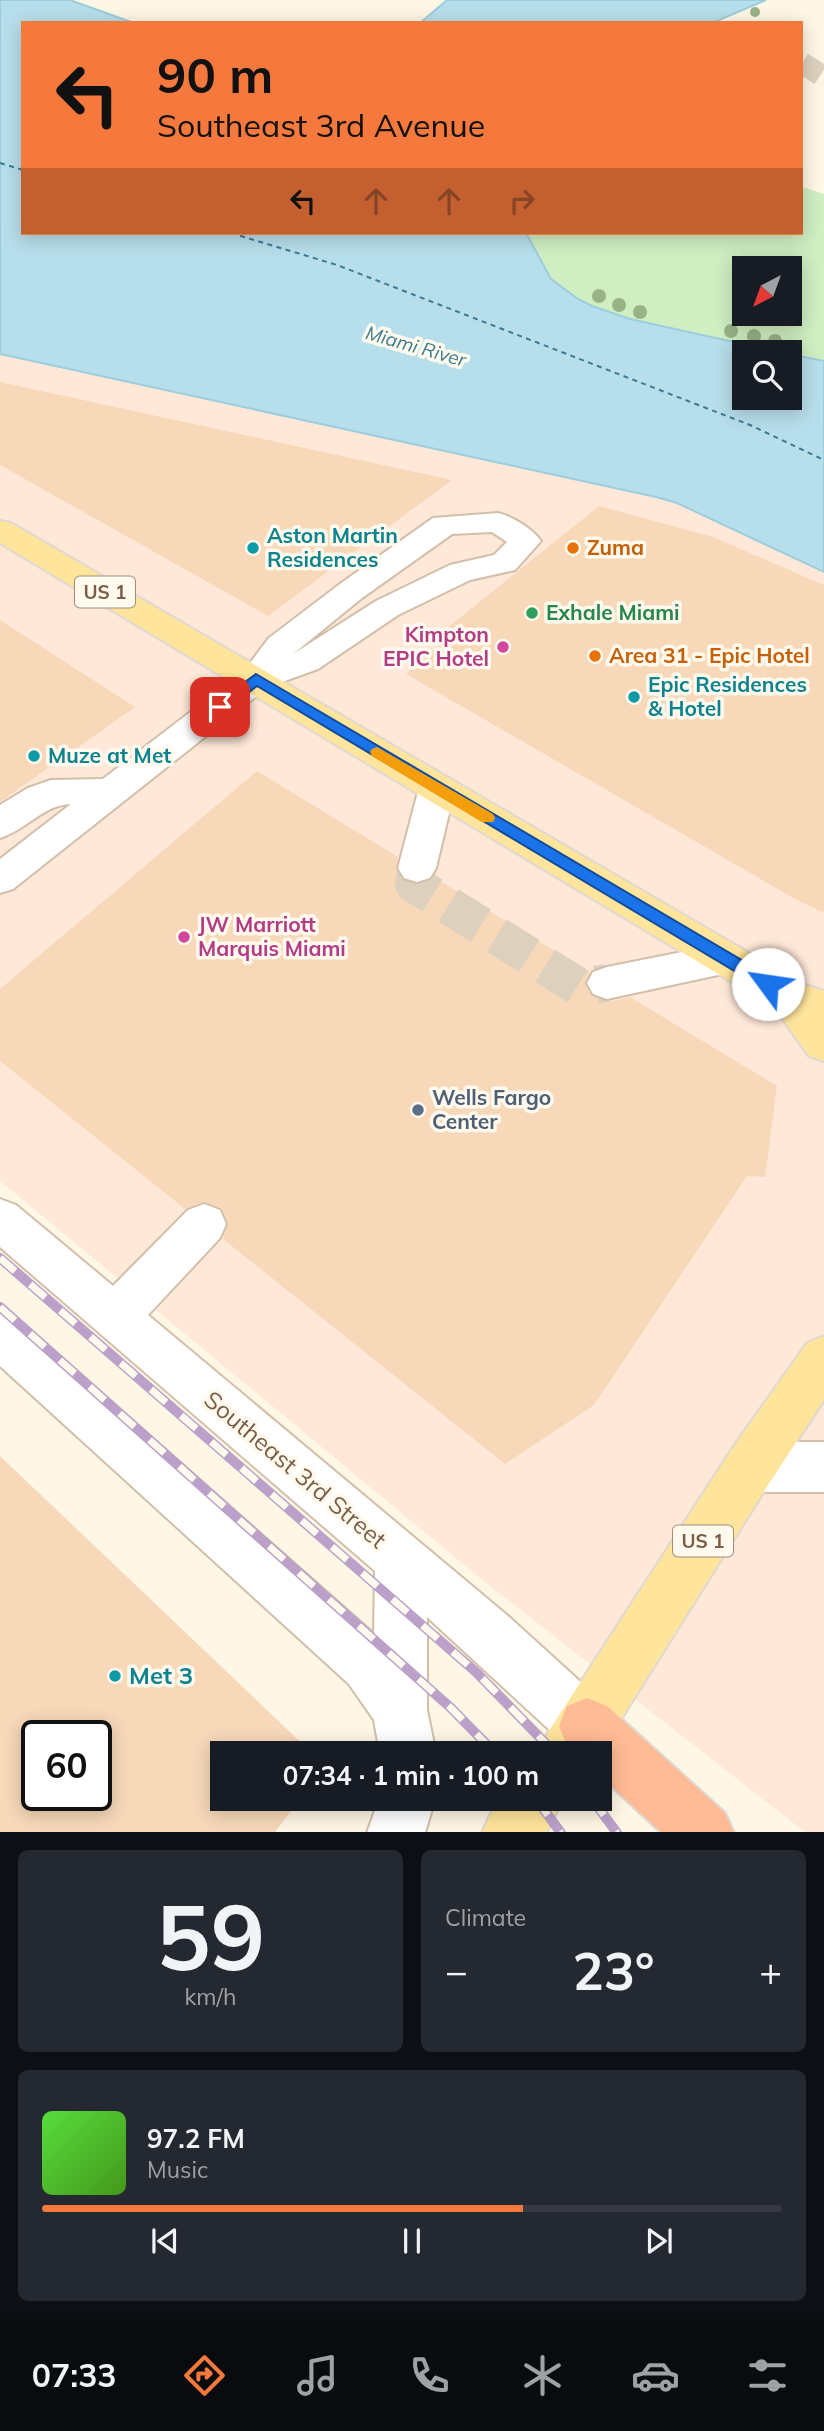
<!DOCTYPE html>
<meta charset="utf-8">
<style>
body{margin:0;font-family:Mulish,sans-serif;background:#242831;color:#f1f3f6;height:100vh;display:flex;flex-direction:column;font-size:26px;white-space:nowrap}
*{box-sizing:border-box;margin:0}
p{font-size:23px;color:#9ea1a6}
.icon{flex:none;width:38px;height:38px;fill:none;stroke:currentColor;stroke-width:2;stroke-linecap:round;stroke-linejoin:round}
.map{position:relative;height:1832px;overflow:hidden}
.sheet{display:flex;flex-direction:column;gap:18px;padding:18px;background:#0d0f14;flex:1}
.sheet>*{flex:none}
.guide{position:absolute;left:21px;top:21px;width:782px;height:214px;border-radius:0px;box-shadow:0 4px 18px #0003;background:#f5783d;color:#111;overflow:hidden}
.needle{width:46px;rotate:221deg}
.buttons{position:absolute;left:732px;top:256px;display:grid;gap:14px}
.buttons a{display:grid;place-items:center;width:70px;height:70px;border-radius:0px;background:#171b24;box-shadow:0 4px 18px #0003;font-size:35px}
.speed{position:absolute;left:21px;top:1720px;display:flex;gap:14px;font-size:35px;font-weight:700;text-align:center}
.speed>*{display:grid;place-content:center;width:91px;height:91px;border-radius:50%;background:#171b24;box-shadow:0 4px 18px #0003;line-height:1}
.speed .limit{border:4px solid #111;border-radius:10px;background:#fff;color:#111}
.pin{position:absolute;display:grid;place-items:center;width:60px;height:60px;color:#fff;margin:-30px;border-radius:14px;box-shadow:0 4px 10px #0006}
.me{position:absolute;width:77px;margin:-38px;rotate:301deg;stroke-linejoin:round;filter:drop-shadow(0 0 5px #0008)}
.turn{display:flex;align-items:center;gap:24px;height:147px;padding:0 21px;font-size:32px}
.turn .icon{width:91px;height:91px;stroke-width:2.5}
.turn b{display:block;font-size:49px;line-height:60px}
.lanes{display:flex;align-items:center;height:66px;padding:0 21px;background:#0003;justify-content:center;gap:35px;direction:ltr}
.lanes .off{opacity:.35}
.big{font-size:52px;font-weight:700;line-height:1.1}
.sheet .tile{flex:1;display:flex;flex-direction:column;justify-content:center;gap:10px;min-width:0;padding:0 24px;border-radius:10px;background:#242831}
.sheet .dial{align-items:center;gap:0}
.dial b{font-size:91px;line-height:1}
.song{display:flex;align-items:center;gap:21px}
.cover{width:84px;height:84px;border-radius:10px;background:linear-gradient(135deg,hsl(110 70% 55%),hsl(100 70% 35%))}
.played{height:7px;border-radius:4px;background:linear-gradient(90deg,#f5783d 65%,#363941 65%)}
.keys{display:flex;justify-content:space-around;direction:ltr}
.heat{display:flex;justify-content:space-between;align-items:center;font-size:38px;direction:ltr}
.sheet .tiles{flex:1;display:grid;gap:18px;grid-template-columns:1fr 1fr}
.tile:last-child{grid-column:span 2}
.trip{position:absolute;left:210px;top:1741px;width:402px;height:70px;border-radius:0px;background:#171b24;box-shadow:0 4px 18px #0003;font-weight:700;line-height:70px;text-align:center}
.tab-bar{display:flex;height:112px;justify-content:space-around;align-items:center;background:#090b0e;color:#9ea1a6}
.tab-bar .icon{width:49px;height:49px}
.tab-bar .current{color:#f5783d}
.tab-bar b{font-size:32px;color:#f1f3f6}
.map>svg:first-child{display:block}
</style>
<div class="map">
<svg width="824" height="1833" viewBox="0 0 824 1833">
<rect width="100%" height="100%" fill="#fef7e5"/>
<!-- commercial -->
<path fill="#ffe8d8" d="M0,354L656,497L677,503L824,572V1832H805L485,1582L0,1181Z"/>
<!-- green -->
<path fill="#cfeec1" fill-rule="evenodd" d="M802,187L824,194V361L630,319L592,306L578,299L551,279L526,233H802ZM744,268H789V313H744Z"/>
<!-- water -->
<g fill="#b7deeb" stroke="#9ccddd" stroke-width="2">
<path d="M0,0H70L134,23H23V233H526L551,279L578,299L592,306L630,319L779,352H744V397H789V354L824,361V572L677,503L656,497L0,354Z"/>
<path d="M447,0H766L712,23H420Z"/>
</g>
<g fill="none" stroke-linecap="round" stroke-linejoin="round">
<!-- ferry -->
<g stroke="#3d7a90" stroke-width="2" stroke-dasharray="5 4.5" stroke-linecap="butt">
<path d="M0,163L23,170"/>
<path d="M231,233L337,265L750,425L824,460"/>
</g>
</g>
<!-- building -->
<g fill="#f7d8b9" fill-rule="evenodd">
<path d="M0,382L452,480L268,616L0,465Z"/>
<path d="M599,506L713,537L824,585V913L795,899L406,674L438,646L430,642Z"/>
<path d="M0,620L135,707L0,802Z"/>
<path d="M257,771L398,857L396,869L403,881L418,885L433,877L590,972L585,984L592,996L608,1002L630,997L777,1086L765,1177L747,1176L594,1405L505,1464L223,1239L228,1223L221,1208L203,1202L185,1209L0,1061V989Z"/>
<path d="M0,1456L310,1751L222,1754V1799L299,1801L275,1832H0ZM37,1736H96V1796H37Z"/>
</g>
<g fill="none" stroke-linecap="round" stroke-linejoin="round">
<!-- minor-tunnel-far1 -->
<path stroke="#ddd1be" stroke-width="22" stroke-dasharray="22 11" stroke-linecap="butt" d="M802,63L824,77"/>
<!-- minor-tunnel -->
<path stroke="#ddd1be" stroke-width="38" stroke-dasharray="38 19" stroke-linecap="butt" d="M417,868L414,884L579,987L607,983"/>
<defs>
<g id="minor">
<path d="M498,513C513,517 532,528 541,541L515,570L470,580L398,615L318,669L268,687L13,889L0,893V859L71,804C43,805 26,830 0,838V805L28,788L51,780L103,779L244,671L269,638L340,584L433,518ZM492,532L507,542L494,555L450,565L376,601L293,654L362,598L452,534Z"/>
<path d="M437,775L450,779L455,788L436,868L430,878L417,882L404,878L398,868L419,788L424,779Z"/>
<path d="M727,943L741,948L747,959L741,970L607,999L593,994L587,983L593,972L607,967Z"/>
<path d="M0,1199L16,1205L113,1286L188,1210L204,1204L220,1210L226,1224L220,1238L148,1315L508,1616L607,1706L615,1726L607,1746L587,1754L567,1746L427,1617V1710L436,1754H380L374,1720L349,1684L0,1366V1313L17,1319L374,1634L375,1571L0,1247Z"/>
<path d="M750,1442H824V1492H750L732,1485L725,1467L732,1449Z"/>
<path d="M379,1799H435L425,1833H367Z"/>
</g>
<g id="major">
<path d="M0,521L11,523L802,984L824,991V1061L809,1056L775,1008L0,543Z"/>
<path d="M824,1336V1400L768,1485L599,1754H539L547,1734L732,1449L807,1343Z"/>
<path d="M500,1799H563L546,1833H482L491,1813Z"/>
</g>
<path id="highway" d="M587,1698L607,1706L725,1813L734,1833H662L600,1776V1754H576L567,1746L559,1726L567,1706Z"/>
</defs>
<!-- minor casing -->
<use href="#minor" stroke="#d1bfa9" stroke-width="4"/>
<!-- major casing -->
<use href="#major" stroke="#dfd8d3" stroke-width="4"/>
<!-- highway casing -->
<use href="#highway" stroke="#dfd8d3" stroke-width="4"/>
<!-- minor -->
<use href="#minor" fill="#fff" fill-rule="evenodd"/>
<!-- major -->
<use href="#major" fill="#ffe49b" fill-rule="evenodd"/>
<!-- highway -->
<use href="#highway" fill="#ffbb95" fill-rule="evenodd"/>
<defs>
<g id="rail">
<path d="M0,1258L476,1672L556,1754"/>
<path d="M0,1307L451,1708L496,1754"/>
<path d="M536,1799L561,1833"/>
<path d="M592,1799L617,1833"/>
</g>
</defs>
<!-- rail casing -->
<use href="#rail" stroke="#bba1ca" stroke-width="10"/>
<!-- rail -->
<use href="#rail" stroke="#fffaed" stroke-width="7" stroke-dasharray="20" stroke-linecap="butt"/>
</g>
<!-- trees -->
<g fill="#99b388">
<circle cx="755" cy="12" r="5"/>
<circle cx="599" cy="296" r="7"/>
<circle cx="619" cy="305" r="7"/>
<circle cx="640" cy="312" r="7"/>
<circle cx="731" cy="331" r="7"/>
<circle cx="754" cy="336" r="7"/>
<circle cx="775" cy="341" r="7"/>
</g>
<!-- route -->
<path fill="#1a73e8" stroke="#114b97" stroke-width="2" d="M256,674L774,979L777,984L774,988H763L257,686L225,711H215V704Z"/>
<!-- slow -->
<path fill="#f59e0b" d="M377,747L493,814L495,818L493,822H482L372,756L370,752L372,749Z"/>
<!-- markers -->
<g fill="#0f9aa8" stroke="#fffaed" stroke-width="2.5">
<circle cx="253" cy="548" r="7"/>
<circle cx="634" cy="697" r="7"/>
<circle cx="34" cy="756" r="7"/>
<circle cx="115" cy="1676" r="7"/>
</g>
<g fill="#e8710a" stroke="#fffaed" stroke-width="2.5">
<circle cx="573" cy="548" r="7"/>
<circle cx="595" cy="656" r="7"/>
</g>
<circle fill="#2e9e5b" stroke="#fffaed" stroke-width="2.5" cx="532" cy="613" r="7"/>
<g fill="#d1479c" stroke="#fffaed" stroke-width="2.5">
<circle cx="503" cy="647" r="7"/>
<circle cx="184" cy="937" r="7"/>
</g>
<circle fill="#5c6f8a" stroke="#fffaed" stroke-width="2.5" cx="418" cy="1110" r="7"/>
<g text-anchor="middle" stroke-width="7" stroke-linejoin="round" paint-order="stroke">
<!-- far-water labels -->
<g font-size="19" font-style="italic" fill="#3d7a90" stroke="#fffaed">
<text transform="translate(416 346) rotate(16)" y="7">Miami River</text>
</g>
<!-- shield labels -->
<g fill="#fffaed" stroke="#a28d79" stroke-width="2">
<rect x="75" y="576.5" width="60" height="31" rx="5"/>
<rect x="673" y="1525.5" width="60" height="31" rx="5"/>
</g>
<g font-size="19" font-weight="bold" fill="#7a5e47">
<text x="105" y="599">US 1</text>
<text x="703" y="1548">US 1</text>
</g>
<!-- culture labels -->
<g font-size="21" font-weight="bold" fill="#0d838f" stroke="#fffaed" text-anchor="start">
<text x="267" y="543">Aston Martin<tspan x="267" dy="24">Residences</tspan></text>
<text x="648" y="692">Epic Residences<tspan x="648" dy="24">&amp; Hotel</tspan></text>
<text x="48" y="763">Muze at Met</text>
</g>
<!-- food labels -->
<g font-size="21" font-weight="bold" fill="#c56008" stroke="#fffaed" text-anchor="start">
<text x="587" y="555">Zuma</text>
<text x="609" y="663">Area 31 - Epic Hotel</text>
</g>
<!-- leisure labels -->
<g font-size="21" font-weight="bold" fill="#27864d" stroke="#fffaed" text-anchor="start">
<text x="546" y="620">Exhale Miami</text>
</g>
<!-- hotel labels -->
<g font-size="21" font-weight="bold" fill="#b23c85" stroke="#fffaed" text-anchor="end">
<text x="489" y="642">Kimpton<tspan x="489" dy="24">EPIC Hotel</tspan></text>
<text x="198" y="932" text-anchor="start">JW Marriott<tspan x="198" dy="24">Marquis Miami</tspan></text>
</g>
<!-- service labels -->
<g font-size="21" font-weight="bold" fill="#4e5e75" stroke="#fffaed" text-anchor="start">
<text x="432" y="1105">Wells Fargo<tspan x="432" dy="24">Center</tspan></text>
</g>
<!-- near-street labels -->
<g font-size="24" fill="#7a5e47" stroke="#fffaed">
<text transform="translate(295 1470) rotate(40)" y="8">Southeast 3rd Street</text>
</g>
<!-- near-culture labels -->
<g font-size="24" font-weight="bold" fill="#0d838f" stroke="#fffaed" text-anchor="start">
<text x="129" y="1684">Met 3</text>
</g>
</g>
</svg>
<div class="buttons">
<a><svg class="needle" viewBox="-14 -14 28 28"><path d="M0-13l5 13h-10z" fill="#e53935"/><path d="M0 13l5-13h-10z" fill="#9ea1a6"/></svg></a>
<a><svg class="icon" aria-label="search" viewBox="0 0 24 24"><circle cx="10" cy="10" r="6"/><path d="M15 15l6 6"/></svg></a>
</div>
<div class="speed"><div class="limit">60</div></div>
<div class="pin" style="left:220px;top:707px;background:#d93025"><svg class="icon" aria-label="arrive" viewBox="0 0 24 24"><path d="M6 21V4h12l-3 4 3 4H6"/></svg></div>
<svg class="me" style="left:768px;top:984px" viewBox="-20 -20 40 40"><circle r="19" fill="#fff"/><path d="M0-13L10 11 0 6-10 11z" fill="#1a73e8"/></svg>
<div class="trip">07:34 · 1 min · 100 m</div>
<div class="guide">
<div class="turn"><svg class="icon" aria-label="left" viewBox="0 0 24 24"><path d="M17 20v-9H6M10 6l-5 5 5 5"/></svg><div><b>90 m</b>Southeast 3rd Avenue</div></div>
<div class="lanes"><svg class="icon" aria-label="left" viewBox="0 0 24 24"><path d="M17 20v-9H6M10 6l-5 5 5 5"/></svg><svg class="icon off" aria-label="ahead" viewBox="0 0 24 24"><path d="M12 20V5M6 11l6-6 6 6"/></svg><svg class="icon off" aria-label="ahead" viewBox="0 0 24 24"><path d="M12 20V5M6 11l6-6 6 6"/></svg><svg class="icon off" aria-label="right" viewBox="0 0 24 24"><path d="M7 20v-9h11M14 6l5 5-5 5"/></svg></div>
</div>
</div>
<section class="sheet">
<div class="tiles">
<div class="tile dial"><b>59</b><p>km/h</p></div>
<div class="tile"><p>Climate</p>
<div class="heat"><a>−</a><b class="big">23°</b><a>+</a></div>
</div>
<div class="tile">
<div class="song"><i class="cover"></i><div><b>97.2 FM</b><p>Music</p></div></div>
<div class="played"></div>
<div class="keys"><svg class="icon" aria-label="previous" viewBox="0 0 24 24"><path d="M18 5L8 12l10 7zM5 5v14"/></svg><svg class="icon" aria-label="pause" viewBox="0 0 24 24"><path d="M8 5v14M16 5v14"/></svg><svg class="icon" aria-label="next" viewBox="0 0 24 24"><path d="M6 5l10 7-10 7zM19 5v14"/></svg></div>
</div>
</div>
</section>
<nav class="tab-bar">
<b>07:33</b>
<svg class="icon current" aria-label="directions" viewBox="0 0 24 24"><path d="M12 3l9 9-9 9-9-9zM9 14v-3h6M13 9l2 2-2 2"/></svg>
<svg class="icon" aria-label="music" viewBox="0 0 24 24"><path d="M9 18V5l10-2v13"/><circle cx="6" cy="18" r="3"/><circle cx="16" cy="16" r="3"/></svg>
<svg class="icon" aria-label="phone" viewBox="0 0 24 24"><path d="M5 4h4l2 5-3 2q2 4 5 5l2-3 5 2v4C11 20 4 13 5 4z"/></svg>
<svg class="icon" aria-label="climate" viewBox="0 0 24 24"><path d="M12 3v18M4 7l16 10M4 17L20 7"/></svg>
<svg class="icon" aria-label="car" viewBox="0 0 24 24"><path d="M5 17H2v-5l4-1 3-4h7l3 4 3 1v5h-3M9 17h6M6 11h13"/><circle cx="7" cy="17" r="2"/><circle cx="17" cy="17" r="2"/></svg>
<svg class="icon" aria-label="filters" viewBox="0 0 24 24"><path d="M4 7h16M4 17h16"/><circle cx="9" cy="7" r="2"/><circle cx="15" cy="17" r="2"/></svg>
</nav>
